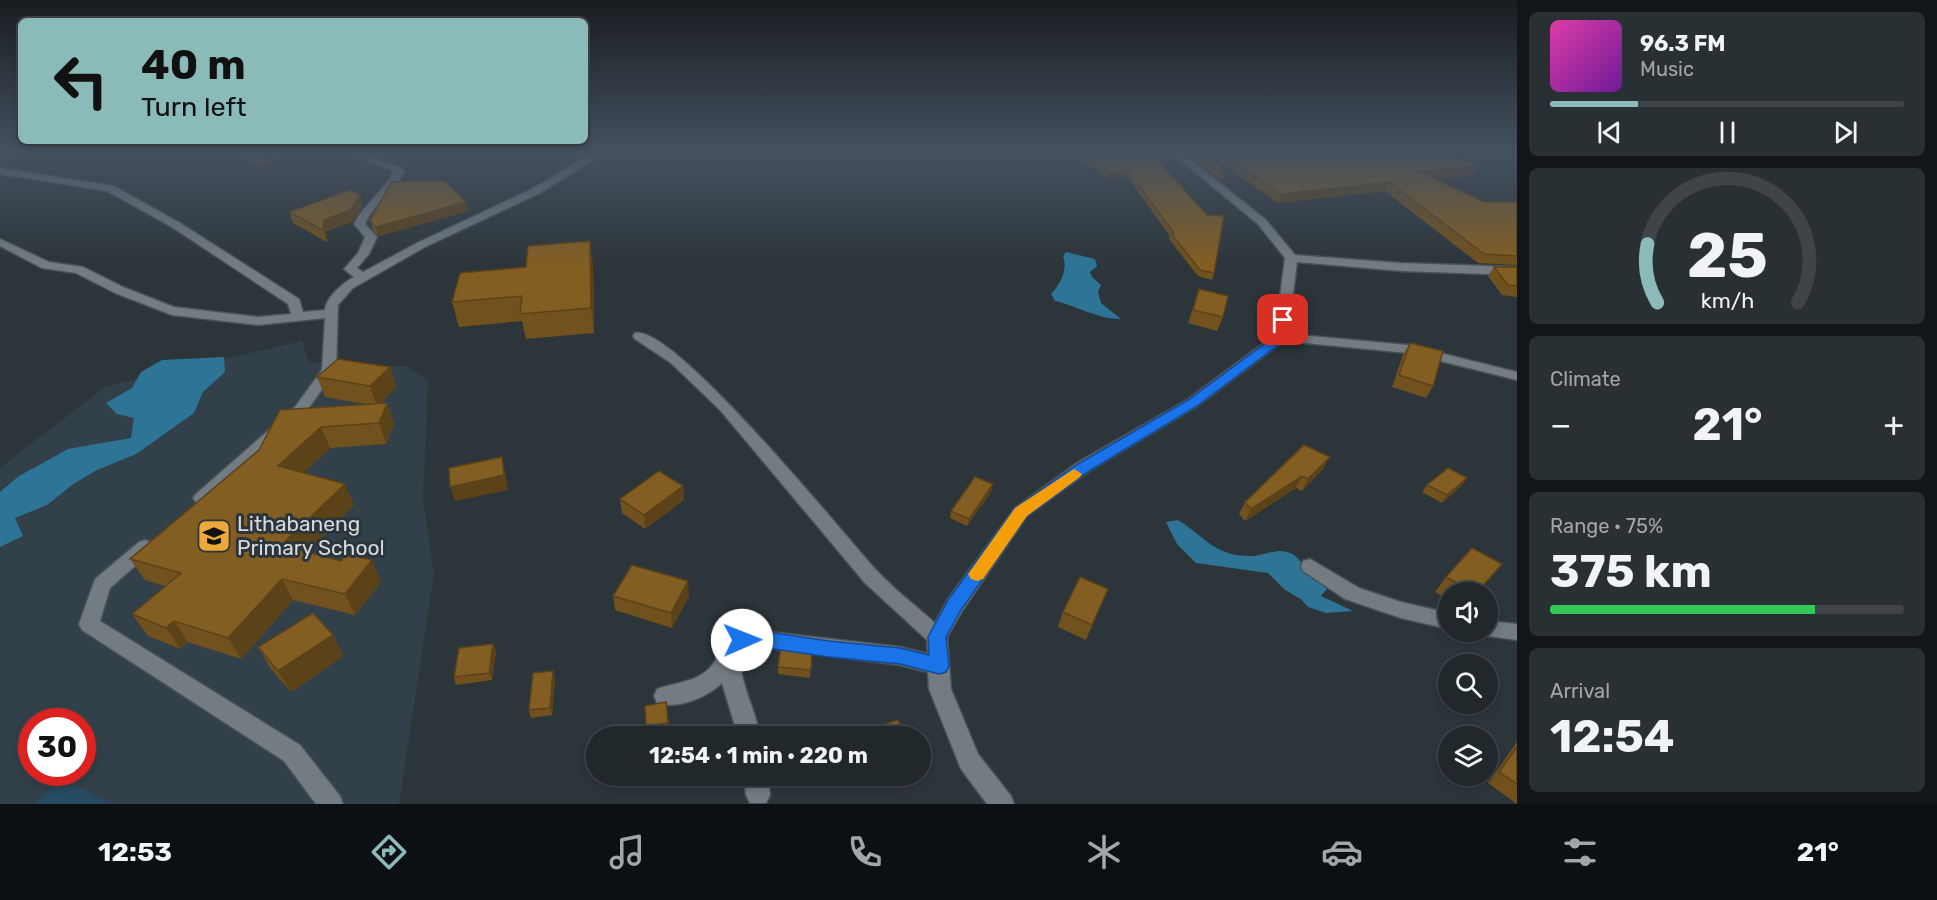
<!DOCTYPE html>
<meta charset="utf-8">
<style>
body{margin:0;font-family:Rubik,sans-serif;background:#293034;color:#f1f3f6;height:100vh;display:flex;flex-direction:column;font-size:22px;white-space:nowrap}
*{box-sizing:border-box;margin:0}
p{font-size:20px;color:#a2a6a9}
.icon{flex:none;width:33px;height:33px;fill:none;stroke:currentColor;stroke-width:2;stroke-linecap:round;stroke-linejoin:round}
.map{position:relative;flex:1;overflow:hidden}
.side{display:flex;flex-direction:column;gap:12px;padding:12px;background:#121618;width:420px}
.side>*{flex:none}
.hud{position:absolute;left:18px;top:18px;width:570px;height:126px;border-radius:9px;box-shadow:0 3px 9px #0003,0 0 0 2px #3e4448;background:#8bbbb9;color:#111;overflow:hidden}
.tools{position:absolute;left:1438px;top:582px;display:grid;gap:12px}
.tools a{display:grid;place-items:center;width:60px;height:60px;border-radius:50%;background:#21282c;box-shadow:0 3px 9px #0003,0 0 0 2px #3e4448;font-size:30px}
.speed{position:absolute;left:18px;top:708px;display:flex;gap:12px;font-size:30px;font-weight:700;text-align:center}
.speed>*{display:grid;place-content:center;width:78px;height:78px;border-radius:50%;background:#21282c;box-shadow:0 3px 9px #0003,0 0 0 2px #3e4448;line-height:1}
.speed .limit{border:9px solid #d22;background:#fff;color:#111}
.pin{position:absolute;display:grid;place-items:center;width:51px;height:51px;color:#fff;margin:-26px;border-radius:12px;box-shadow:0 3px 9px #0006}
.me{position:absolute;width:66px;margin:-33px;rotate:89deg;stroke-linejoin:round;filter:drop-shadow(0 0 4px #0008)}
.turn{display:flex;align-items:center;gap:21px;height:126px;padding:0 24px;font-size:27px}
.turn .icon{width:78px;height:78px;stroke-width:2.5}
.turn b{display:block;font-size:42px;line-height:51px}
.big{font-size:45px;font-weight:700;line-height:1.1}
.side .card{flex:1;display:flex;flex-direction:column;justify-content:center;gap:9px;min-width:0;padding:0 21px;border-radius:9px;background:#293034}
.side .dial{align-items:center;gap:0}
.dial svg{height:156px;overflow:visible;fill:none;stroke:#3e4448;stroke-width:7;stroke-linecap:round;text-anchor:middle}
.dial text{fill:#f1f3f6;stroke:none}
.song{display:flex;align-items:center;gap:18px}
.cover{width:72px;height:72px;border-radius:9px;background:linear-gradient(135deg,hsl(320 70% 55%),hsl(280 70% 35%))}
.played{height:6px;border-radius:3px;background:linear-gradient(90deg,#8bbbb9 25%,#3e4448 25%)}
.keys{display:flex;justify-content:space-around;direction:ltr}
.heat{display:flex;justify-content:space-between;align-items:center;font-size:33px;direction:ltr}
.charge{height:9px;border-radius:4px;background:linear-gradient(90deg,#34c759 75%,#3e4448 0)}
.trip{position:absolute;left:586px;top:726px;width:345px;height:60px;border-radius:30px;background:#21282c;box-shadow:0 3px 9px #0003,0 0 0 2px #3e4448;font-weight:700;line-height:60px;text-align:center}
.menu{display:flex;height:96px;justify-content:space-around;align-items:center;background:#0d1012;color:#a2a6a9}
.menu .icon{width:42px;height:42px}
.menu .on{color:#8bbbb9}
.menu b{font-size:27px;color:#f1f3f6}
main{display:flex;flex:1;min-height:0}
.map>svg:first-child{display:block}
</style>
<main>
<div class="map">
<svg width="1517" height="804" viewBox="0 0 1517 804">
<rect width="100%" height="100%" fill="#2c353a"/>
<!-- built -->
<path fill="#314049" fill-rule="evenodd" d="M302,341L309,362L348,367L405,366L428,380L423,499L434,574L399,804H0V468L106,386ZM32,722H82V772H32Z"/>
<!-- green -->
<path fill="#274b60" d="M61,778L112,804H34Z"/>
<!-- forest -->
<g fill="#2e7497">
<path d="M1066,252L1095,259L1097,266L1090,272L1092,277L1101,285L1098,292L1101,303L1121,319C1097,319 1078,306 1055,301L1051,294C1061,284 1068,269 1063,256Z"/>
<path d="M224,357L225,372L203,392L194,413L136,454L95,471L72,485L47,505L15,518L23,536L0,547V492L19,476L68,449L131,438L134,418L117,414L106,403L132,388L141,372L162,360Z"/>
<path d="M1178,520C1206,537 1213,556 1251,556C1262,556 1277,548 1287,552C1301,556 1301,566 1310,573C1316,578 1324,581 1330,585L1321,596L1353,611L1326,613L1308,607L1302,600L1284,589L1268,573L1196,563L1177,544L1166,522Z"/>
</g>
<g fill="none" stroke-linecap="round" stroke-linejoin="round">
<defs>
<g id="minor">
<path d="M348,152H361L405,170C395,191 374,203 365,224L377,237L369,254L357,268L363,272L417,243L532,189L594,152H606L540,193L425,247L353,288L338,305L336,370L305,413L208,502H196L193,498L196,494L295,407L322,370L325,318L258,325L172,315L115,293L76,273L42,268L0,246V239L49,262L83,267L123,287L174,307L258,317L291,314L288,304L172,227L107,191L0,174V168L114,186L180,223L299,299L303,312L325,310C326,297 343,283 354,277L344,269L358,253L365,237L354,224C364,203 384,192 394,171Z"/>
<path d="M1165,152H1177L1190,159L1266,220L1295,255L1401,263L1517,267V275L1401,271L1297,262L1288,334L1408,345L1517,372V380L1408,353L1284,341L1197,406L1089,471L1027,516L962,611L947,637L951,689L978,754L1011,796L1014,804H987L961,769L929,689L928,672L900,665L754,646L740,650C738,681 755,707 760,736H738L722,683C708,697 677,710 657,703L654,696L657,689C680,681 707,682 718,655C721,649 720,643 723,637L754,630L900,647L928,654L927,640L865,583L720,410L671,363L635,339L633,336L635,333C674,324 844,535 877,571C894,589 916,606 935,623L948,599L1015,508L1077,463L1187,400L1275,335L1285,258L1258,224L1184,163Z"/>
<path d="M145,540L151,542L154,547L151,552L110,588L100,621L300,745L340,796L343,804H316L284,761L82,630L79,624L95,579L139,542Z"/>
<path d="M1310,559L1359,588L1401,602L1449,613V629L1401,618L1345,599L1303,571L1301,566L1303,561Z"/>
<path d="M1488,621L1517,624V640L1481,635L1479,632H1488Z"/>
<path d="M744,776H768L770,795L766,803H750L746,795Z"/>
</g>
</defs>
<!-- minor casing -->
<use href="#minor" stroke="#4a5156" stroke-width="3"/>
<!-- minor -->
<use href="#minor" fill="#727c82" fill-rule="evenodd"/>
</g>
<!-- wall -->
<g fill="#71511e">
<path d="M237,152H286L264,167L238,155Z"/>
<path d="M1066,152H1150L1214,273L1212,280L1198,276L1169,239L1170,236L1127,176L1107,178L1077,156H1073Z"/>
<path d="M1182,152H1446L1473,175L1434,179L1484,202H1517V265L1478,263L1385,191L1278,203L1214,158L1225,173L1222,182L1191,157Z"/>
<path d="M360,195L363,206L353,221L327,231V242L293,223L289,212Z"/>
<path d="M466,202L468,211L379,236L373,230L370,221Z"/>
<path d="M593,264L594,333L526,339L522,321L459,327L452,302Z"/>
<path d="M1494,267H1517V297L1502,295L1488,276Z"/>
<path d="M1199,289L1223,317L1217,331L1188,323Z"/>
<path d="M1410,343L1433,386L1426,398L1392,387L1403,355Z"/>
<path d="M390,367L396,387L381,403H387L394,424L386,444L330,448L303,473L354,505L307,552L381,582L355,615L293,600L241,659L188,642L181,649L148,636L132,614L165,586L145,580L130,559L259,450L365,404L325,397L317,377Z"/>
<path d="M1304,445L1323,469L1302,491L1296,488L1245,521L1239,514L1245,502Z"/>
<path d="M1467,478L1462,485L1442,503L1422,492L1427,485Z"/>
<path d="M683,486L684,500L645,529L622,513L620,499Z"/>
<path d="M991,492L967,526L950,518L951,511Z"/>
<path d="M1502,564L1478,592H1449V600L1435,592L1446,577Z"/>
<path d="M1108,589L1086,640L1058,627L1063,612Z"/>
<path d="M613,596H689L672,628L615,610Z"/>
<path d="M333,635L343,656L291,692L271,669L258,647Z"/>
<path d="M493,644L496,651L492,680L456,685L454,677Z"/>
<path d="M812,650L810,678L778,674V667Z"/>
<path d="M555,678L552,715L531,718L529,710Z"/>
<path d="M666,702L669,730L647,734L646,726Z"/>
<path d="M876,727L906,736H876L875,734Z"/>
<path d="M1517,742V804L1488,783Z"/>
</g>
<!-- shaded-wall -->
<g fill="#5c4218">
<path d="M276,152H286L264,167L262,161Z"/>
<path d="M1074,152H1078L1077,156H1073Z"/>
<path d="M1477,166L1473,175L1415,181L1420,172Z"/>
<path d="M1128,171L1127,176L1107,178L1108,173Z"/>
<path d="M1389,182L1385,191L1278,203L1281,194Z"/>
<path d="M360,195L363,206L353,221L327,231V242L323,230L324,220Z"/>
<path d="M466,202L468,211L379,236L376,227Z"/>
<path d="M590,241L593,264L594,333L591,308Z"/>
<path d="M390,367L396,387L377,407L370,386Z"/>
<path d="M387,403L394,424L386,444L379,423Z"/>
<path d="M321,427L330,448L288,487L278,466Z"/>
<path d="M502,457L505,472L508,490L455,501L450,487Z"/>
<path d="M1330,457L1323,469L1302,491L1308,479Z"/>
<path d="M1302,476L1296,488L1245,521L1251,509Z"/>
<path d="M1467,478L1462,485L1442,503L1447,495Z"/>
<path d="M345,484L354,505L292,566L281,545Z"/>
<path d="M993,484L991,492L967,526L969,519Z"/>
<path d="M683,486L684,500L645,529L644,515Z"/>
<path d="M372,560L381,582L355,615L345,594Z"/>
<path d="M282,579L293,600L241,659L228,638Z"/>
<path d="M688,581L689,596L672,628L671,613Z"/>
<path d="M1108,589L1102,604L1086,640L1092,625Z"/>
<path d="M174,621L188,642L181,649L166,628Z"/>
<path d="M333,635L343,656L291,692L278,671Z"/>
<path d="M493,644L496,651L492,680L489,673Z"/>
<path d="M553,671L555,678L552,715L550,708Z"/>
</g>
<!-- building -->
<g fill="#835e23" stroke="#5c4218" stroke-width="1.5">
<path d="M241,152H276L262,161Z"/>
<path d="M1081,152H1150L1207,215L1224,216L1214,273L1200,270L1171,233H1174L1128,171L1108,173Z"/>
<path d="M1198,152H1210L1225,173Z"/>
<path d="M1220,152H1446L1477,166L1420,172L1484,202H1517V256L1484,254L1389,182L1281,194Z"/>
<path d="M443,180L466,202L376,227L370,221L391,182Z"/>
<path d="M350,190L360,195L350,210L324,220L323,230L289,212Z"/>
<path d="M590,241L591,308L520,314L522,296L452,302L460,273L526,267L528,246Z"/>
<path d="M1494,267H1517V286L1508,285Z"/>
<path d="M1199,289L1228,296L1223,317L1193,310Z"/>
<path d="M1410,343L1443,351L1433,386L1399,375Z"/>
<path d="M338,359L390,367L370,386L317,377Z"/>
<path d="M387,403L379,423L321,427L278,466L345,484L281,545L341,561L346,554L372,560L345,594L282,579L228,638L174,621L166,628L132,614L181,573L130,559L259,450L280,410Z"/>
<path d="M1304,445L1330,457L1308,479L1302,476L1251,509L1245,502Z"/>
<path d="M502,457L504,475L450,487L449,468Z"/>
<path d="M1448,468L1467,478L1447,495L1427,485Z"/>
<path d="M659,471L683,486L644,515L620,499Z"/>
<path d="M975,477L993,484L969,519L951,511Z"/>
<path d="M1472,548L1502,564L1477,592H1474L1446,577Z"/>
<path d="M632,565L688,581L671,613L613,596Z"/>
<path d="M1080,577L1108,589L1092,625L1063,612Z"/>
<path d="M313,613L333,635L278,671L258,647Z"/>
<path d="M493,644L489,673L454,677L459,648Z"/>
<path d="M781,647L812,650L811,670L778,667Z"/>
<path d="M553,671L550,708L529,710L533,673Z"/>
<path d="M666,702L668,723L646,726L645,706Z"/>
<path d="M898,720L906,736H880L876,727Z"/>
<path d="M1517,747V784L1499,772Z"/>
</g>
<!-- sky -->
<linearGradient id="sky" x2="0" y2="1"><stop stop-color="#181d20"/><stop offset="0.57" stop-color="#455160"/><stop offset="1" stop-color="#455160" stop-opacity="0"/></linearGradient>
<rect width="1517" height="265" fill="url(#sky)"/>
<!-- route -->
<path fill="#1a73e8" stroke="#114b97" stroke-width="1.5" d="M1283,317L1289,320L1285,340L1197,406L1089,471L1027,516L961,610L946,637L949,666L946,672L939,674L900,664L829,657L754,646L742,648L735,646L733,640L735,635L754,630L829,641L900,648L929,655L928,637L948,600L1015,508L1078,464L1188,400L1275,336L1277,320Z"/>
<!-- slow -->
<path fill="#f59e0b" d="M1074,469L1082,474L1080,477L1027,516L983,579L977,581L971,579L968,574L971,570L1015,508Z"/>
<!-- icons -->
<defs>
<symbol id="school-square" viewBox="-11 -11 22 22"><rect x="-9" y="-9" width="18" height="18" rx="4" fill="#eca93a" stroke="#2c353a"/><path d="M0-5L7-2L0 1L-7-2ZM-4 1L0 2.5L4 1V4Q0 6-4 4Z" fill="#111"/></symbol>
</defs>
<g fill-rule="evenodd">
<use href="#school-square" x="195" y="517" width="38" height="38"/>
</g>
<g text-anchor="middle" stroke-width="6" stroke-linejoin="round" paint-order="stroke">
<!-- near-poi labels -->
<g font-size="21" fill="#d5dbde" stroke="#2c353a" text-anchor="start">
<text x="237" y="531">Lithabaneng<tspan x="237" dy="24">Primary School</tspan></text>
</g>
</g>
</svg>
<div class="tools">
<a><svg class="icon" aria-label="sound" viewBox="0 0 24 24"><path d="M4 9h4l5-4v14l-5-4H4zM17 9q2 3 0 6"/></svg></a>
<a><svg class="icon" aria-label="search" viewBox="0 0 24 24"><circle cx="10" cy="10" r="6"/><path d="M15 15l6 6"/></svg></a>
<a><svg class="icon" aria-label="layers" viewBox="0 0 24 24"><path d="M12 4l9 5-9 5-9-5zM3 14l9 5 9-5"/></svg></a>
</div>
<div class="speed"><div class="limit">30</div></div>
<div class="pin" style="left:1283px;top:320px;background:#d93025"><svg class="icon" aria-label="arrive" viewBox="0 0 24 24"><path d="M6 21V4h12l-3 4 3 4H6"/></svg></div>
<svg class="me" style="left:742px;top:640px" viewBox="-20 -20 40 40"><circle r="19" fill="#fff"/><path d="M0-13L10 11 0 6-10 11z" fill="#1a73e8"/></svg>
<div class="trip">12:54 · 1 min · 220 m</div>
<div class="hud">
<div class="turn"><svg class="icon" aria-label="left" viewBox="0 0 24 24"><path d="M17 20v-9H6M10 6l-5 5 5 5"/></svg><div><b>40 m</b>Turn left</div></div>
</div>
</div>
<section class="side">
<div class="card">
<div class="song"><i class="cover"></i><div><b>96.3 FM</b><p>Music</p></div></div>
<div class="played"></div>
<div class="keys"><svg class="icon" aria-label="previous" viewBox="0 0 24 24"><path d="M18 5L8 12l10 7zM5 5v14"/></svg><svg class="icon" aria-label="pause" viewBox="0 0 24 24"><path d="M8 5v14M16 5v14"/></svg><svg class="icon" aria-label="next" viewBox="0 0 24 24"><path d="M6 5l10 7-10 7zM19 5v14"/></svg></div>
</div>
<div class="card dial"><svg viewBox="0 0 100 80">
<path d="M14 69A42 42 0 1 1 86 69"/>
<path d="M14 69A42 42 0 0 1 9 39" stroke="#8bbbb9"/>
<text x="50" y="56" font-size="32" font-weight="700">25</text>
<text x="50" y="72" font-size="11">km/h</text>
</svg></div>
<div class="card"><p>Climate</p>
<div class="heat"><a>−</a><b class="big">21°</b><a>+</a></div>
</div>
<div class="card"><p>Range · 75%</p><b class="big">375 km</b><div class="charge"></div></div>
<div class="card"><p>Arrival</p><b class="big">12:54</b></div>
</section>
</main>
<nav class="menu">
<b>12:53</b>
<svg class="icon on" aria-label="directions" viewBox="0 0 24 24"><path d="M12 3l9 9-9 9-9-9zM9 14v-3h6M13 9l2 2-2 2"/></svg>
<svg class="icon" aria-label="music" viewBox="0 0 24 24"><path d="M9 18V5l10-2v13"/><circle cx="6" cy="18" r="3"/><circle cx="16" cy="16" r="3"/></svg>
<svg class="icon" aria-label="phone" viewBox="0 0 24 24"><path d="M5 4h4l2 5-3 2q2 4 5 5l2-3 5 2v4C11 20 4 13 5 4z"/></svg>
<svg class="icon" aria-label="climate" viewBox="0 0 24 24"><path d="M12 3v18M4 7l16 10M4 17L20 7"/></svg>
<svg class="icon" aria-label="car" viewBox="0 0 24 24"><path d="M5 17H2v-5l4-1 3-4h7l3 4 3 1v5h-3M9 17h6M6 11h13"/><circle cx="7" cy="17" r="2"/><circle cx="17" cy="17" r="2"/></svg>
<svg class="icon" aria-label="filters" viewBox="0 0 24 24"><path d="M4 7h16M4 17h16"/><circle cx="9" cy="7" r="2"/><circle cx="15" cy="17" r="2"/></svg>
<b>21°</b>
</nav>
